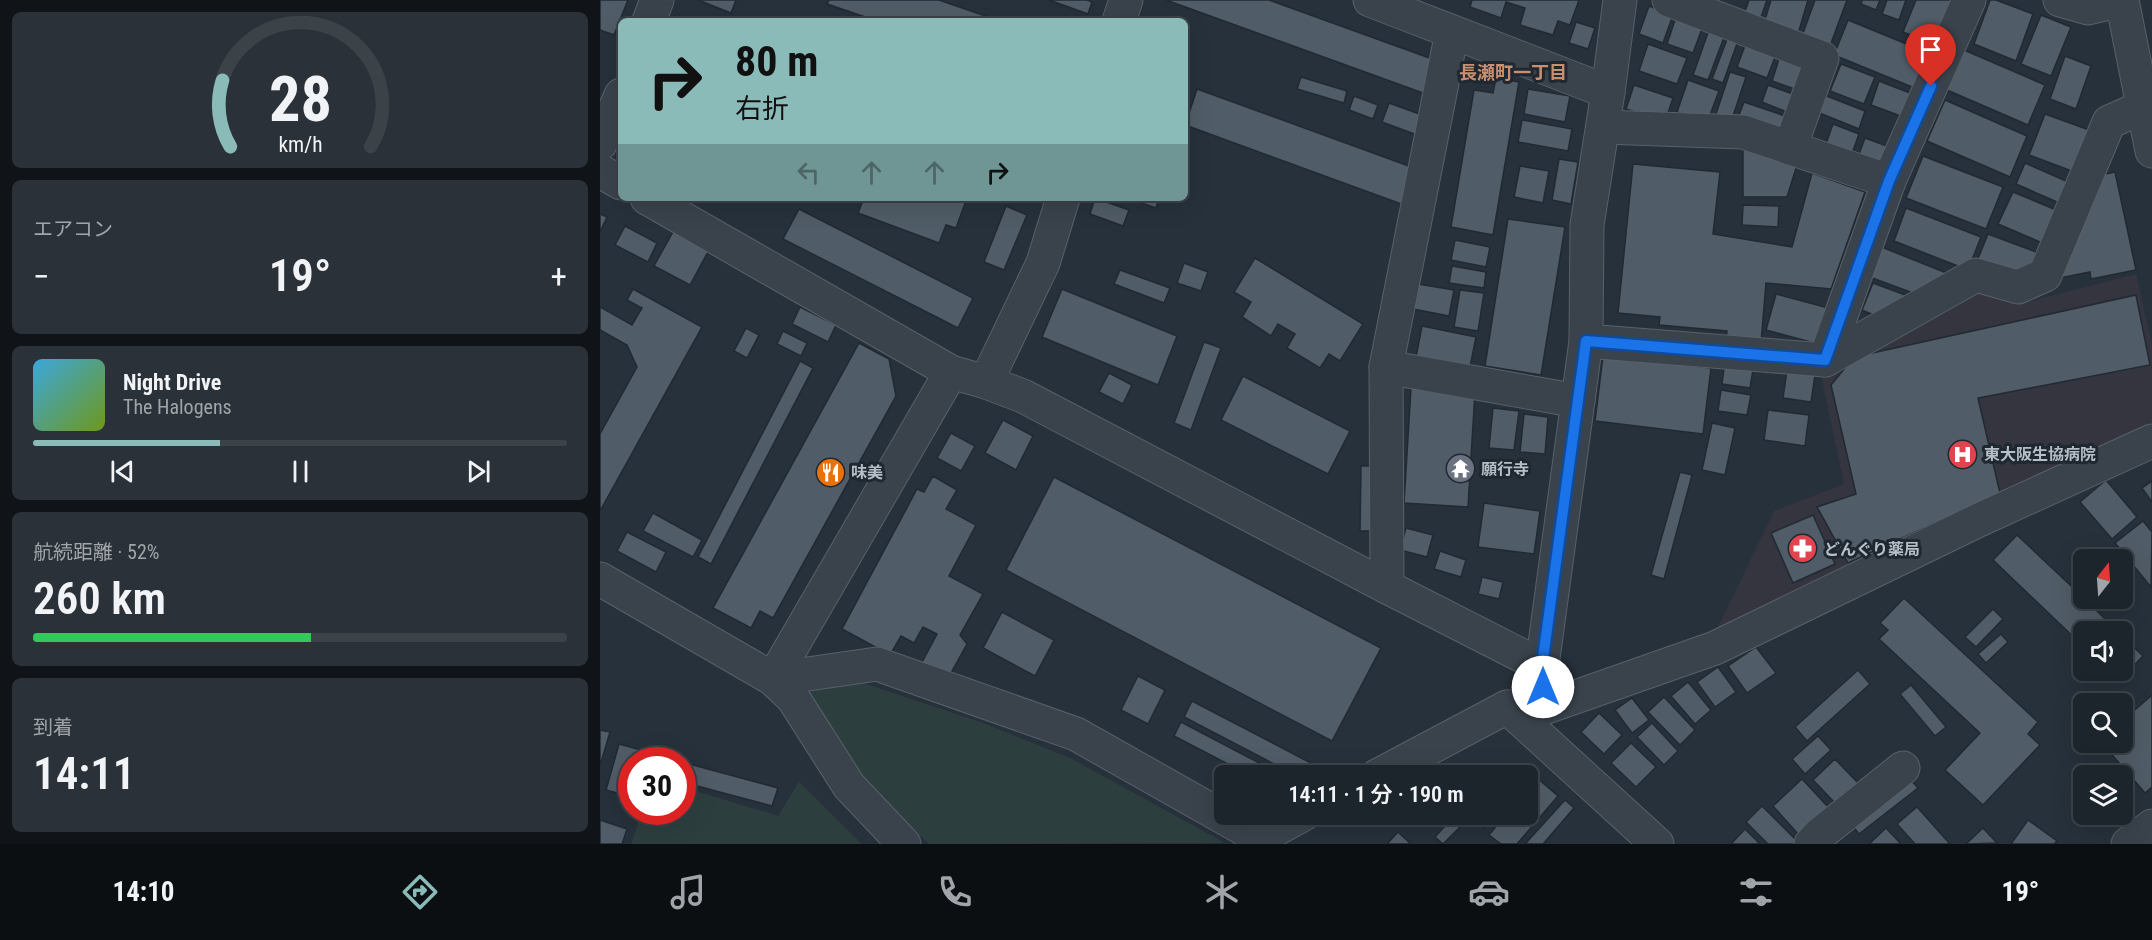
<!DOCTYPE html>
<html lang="ja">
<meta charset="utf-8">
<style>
body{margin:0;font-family:"Roboto Condensed","Noto Sans JP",sans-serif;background:#2a3138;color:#f1f3f6;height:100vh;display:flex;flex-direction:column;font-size:22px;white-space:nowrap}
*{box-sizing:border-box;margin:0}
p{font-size:20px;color:#a0a5a9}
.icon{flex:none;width:33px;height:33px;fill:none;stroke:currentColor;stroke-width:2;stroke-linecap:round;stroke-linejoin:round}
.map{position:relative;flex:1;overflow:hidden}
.panel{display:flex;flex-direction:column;gap:12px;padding:12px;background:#101418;width:600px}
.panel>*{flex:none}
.guide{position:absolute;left:18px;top:18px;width:570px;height:183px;border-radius:9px;box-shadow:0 6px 24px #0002,0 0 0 2px #3b4248;background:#8bbbb9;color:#111;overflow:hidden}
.needle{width:39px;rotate:17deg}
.buttons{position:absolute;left:1473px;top:549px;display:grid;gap:12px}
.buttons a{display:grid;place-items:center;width:60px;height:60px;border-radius:9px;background:#1d252c;box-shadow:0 6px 24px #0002,0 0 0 2px #3b4248;font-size:30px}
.speed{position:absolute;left:18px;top:747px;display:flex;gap:12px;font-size:30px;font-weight:700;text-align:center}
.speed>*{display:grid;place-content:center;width:78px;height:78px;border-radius:50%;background:#1d252c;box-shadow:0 6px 24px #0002,0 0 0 2px #3b4248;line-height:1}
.speed .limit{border:9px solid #d22;background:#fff;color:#111}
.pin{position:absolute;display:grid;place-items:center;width:51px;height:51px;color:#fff;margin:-62px -26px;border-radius:50% 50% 50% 0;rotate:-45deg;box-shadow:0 0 6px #0007}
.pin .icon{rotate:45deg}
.me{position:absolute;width:66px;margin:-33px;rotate:0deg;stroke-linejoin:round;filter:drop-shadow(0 0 4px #0008)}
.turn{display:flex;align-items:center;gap:21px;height:126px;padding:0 18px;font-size:27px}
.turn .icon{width:78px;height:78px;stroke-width:2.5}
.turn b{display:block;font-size:42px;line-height:51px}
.lanes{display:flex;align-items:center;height:57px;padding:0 18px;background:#0003;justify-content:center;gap:30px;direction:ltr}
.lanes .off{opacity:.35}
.big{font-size:45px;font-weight:600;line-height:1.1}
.panel .card{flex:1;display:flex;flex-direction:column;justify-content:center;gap:9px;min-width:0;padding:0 21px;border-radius:9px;background:#2a3138}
.panel .dial{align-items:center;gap:0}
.dial svg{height:156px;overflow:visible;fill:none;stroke:#3b4248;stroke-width:7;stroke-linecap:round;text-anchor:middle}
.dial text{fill:#f1f3f6;stroke:none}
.song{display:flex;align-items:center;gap:18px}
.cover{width:72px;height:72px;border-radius:9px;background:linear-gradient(135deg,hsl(200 70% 55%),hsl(80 70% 35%))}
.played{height:6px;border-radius:3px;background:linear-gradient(90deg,#8bbbb9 35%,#3b4248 35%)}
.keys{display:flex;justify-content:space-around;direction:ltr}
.heat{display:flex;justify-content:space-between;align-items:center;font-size:33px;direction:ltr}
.charge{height:9px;border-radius:4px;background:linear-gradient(90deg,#34c759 52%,#3b4248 0)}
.trip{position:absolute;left:614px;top:765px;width:324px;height:60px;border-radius:9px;background:#1d252c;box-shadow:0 6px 24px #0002,0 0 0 2px #3b4248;font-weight:600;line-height:60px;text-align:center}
.tabs{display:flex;height:96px;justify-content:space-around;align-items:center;background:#0c0f12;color:#a0a5a9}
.tabs .icon{width:42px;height:42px}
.tabs .selected{color:#8bbbb9}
.tabs b{font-size:27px;color:#f1f3f6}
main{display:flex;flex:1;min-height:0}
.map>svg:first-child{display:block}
</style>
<main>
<section class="panel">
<div class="card dial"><svg viewBox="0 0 100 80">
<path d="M14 69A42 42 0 1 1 86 69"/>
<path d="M14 69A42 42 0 0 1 10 35" stroke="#8bbbb9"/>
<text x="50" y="56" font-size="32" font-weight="700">28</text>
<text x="50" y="72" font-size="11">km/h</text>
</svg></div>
<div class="card"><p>エアコン</p>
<div class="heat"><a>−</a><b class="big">19°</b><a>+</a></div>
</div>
<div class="card">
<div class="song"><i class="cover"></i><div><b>Night Drive</b><p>The Halogens</p></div></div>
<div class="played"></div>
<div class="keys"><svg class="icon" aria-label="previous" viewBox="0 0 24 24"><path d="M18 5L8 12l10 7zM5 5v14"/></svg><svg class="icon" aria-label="pause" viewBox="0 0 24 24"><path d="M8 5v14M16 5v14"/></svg><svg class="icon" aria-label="next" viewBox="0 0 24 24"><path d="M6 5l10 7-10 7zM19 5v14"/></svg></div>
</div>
<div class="card"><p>航続距離 · 52%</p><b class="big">260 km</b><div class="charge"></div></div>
<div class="card"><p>到着</p><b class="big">14:11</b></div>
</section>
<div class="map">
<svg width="1552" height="844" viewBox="0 0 1552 844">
<rect width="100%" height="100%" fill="#27313b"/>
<!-- medical -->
<path fill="#353540" d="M1536,274L1552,345V423L1116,631L1174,511L1244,484L1221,375L1345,313L1380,289L1431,301Z"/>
<!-- green -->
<g fill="#2c3f3e">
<path d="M245,677L383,723L470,758L625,843L329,844L265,781L247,759L206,687Z"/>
<path d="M199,782L262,844H31L42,812H82L83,787L178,816Z"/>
</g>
<!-- building -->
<g fill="#505c67" stroke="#212a33" stroke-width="1.5">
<path d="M0,0H28L14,35L0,30Z"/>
<path d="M98,0H136L131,13Z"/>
<path d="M229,0H339L400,21H277L227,4Z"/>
<path d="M449,0H487L492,2L488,14Z"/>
<path d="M566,0H669L835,60L823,93Z"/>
<path d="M872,0H979L970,25L958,21L953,35L920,25L925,8L906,2L901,18L870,7Z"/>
<path d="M1149,0H1167L1160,20L1144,14Z"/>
<path d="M1171,0H1208L1198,34L1164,23Z"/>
<path d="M1215,0H1247L1230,46L1202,36Z"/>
<path d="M1262,0H1280L1276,10L1261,4Z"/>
<path d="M1287,0H1306L1299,20L1282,14Z"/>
<path d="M1316,0H1356L1337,46L1303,32Z"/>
<path d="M1390,0H1396L1433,14L1416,61L1374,44Z"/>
<path d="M1049,6L1073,15L1063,43L1039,34Z"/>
<path d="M1441,15L1471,27L1451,76L1421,64Z"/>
<path d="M75,16L89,21H73Z"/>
<path d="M1076,17L1103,26L1093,53L1067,44Z"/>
<path d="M1248,20L1331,54L1317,89L1234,55Z"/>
<path d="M976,22L995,28L988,49L969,43Z"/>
<path d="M1110,27L1126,32L1108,80L1093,75Z"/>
<path d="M1129,34L1139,38L1123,83L1112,79Z"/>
<path d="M1147,40L1177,52L1167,78L1137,67Z"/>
<path d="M1048,44L1087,58L1077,84L1039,71Z"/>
<path d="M1357,47L1445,85L1428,125L1340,87Z"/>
<path d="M1465,56L1491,66L1476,109L1450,99Z"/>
<path d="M1179,59L1208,69L1200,91L1172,81Z"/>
<path d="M1241,64L1275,77L1264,104L1230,91Z"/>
<path d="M1130,72L1146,77L1131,122L1115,117Z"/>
<path d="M701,77L747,91L744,103L697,89Z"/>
<path d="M896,78L919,82L893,235L851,227L874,90L893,93Z"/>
<path d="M1088,80L1119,91L1107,123L1077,112Z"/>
<path d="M1279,81L1315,95L1306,118L1271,105Z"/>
<path d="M1034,85L1073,98L1065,122L1026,109Z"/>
<path d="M1168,85L1198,96L1192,114L1162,102Z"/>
<path d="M597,89L817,169L804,205L585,125Z"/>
<path d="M928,89L970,96L965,122L924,114Z"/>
<path d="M1224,95L1265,111L1259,129L1217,112Z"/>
<path d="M754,96L778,105L773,119L749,110Z"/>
<path d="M1345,100L1427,136L1410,177L1327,141Z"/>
<path d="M1144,102L1185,116L1177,138L1136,123Z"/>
<path d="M789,103L825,116L817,135L782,122Z"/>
<path d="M1445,114L1492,131L1477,173L1429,155Z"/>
<path d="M922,120L972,129L968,151L918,142Z"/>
<path d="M1233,124L1259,134L1249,162L1223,152Z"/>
<path d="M1265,138L1295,149L1286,173L1256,162Z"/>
<path d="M1143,145L1198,162L1187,197H1143Z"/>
<path d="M1323,156L1403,187L1386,229L1306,198Z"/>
<path d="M959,159L978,162L971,204L952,200Z"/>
<path d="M1425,163L1473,184L1464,205L1416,184Z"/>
<path d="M1033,164L1120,172L1113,234L1192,247L1212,173L1265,192L1231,289L1166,283L1161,343L1126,340L1127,331L1059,325L1060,317L1018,313Z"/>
<path d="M920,166L949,171L943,203L914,197Z"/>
<path d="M1515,172L1536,270L1491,279L1490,272L1460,278L1496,176Z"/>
<path d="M1413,192L1461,212L1447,245L1398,224Z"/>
<path d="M264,198H367L356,228L346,225L339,243L258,213Z"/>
<path d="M495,198L529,210L523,226L490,214Z"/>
<path d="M527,198H559L556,208Z"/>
<path d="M1143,205L1179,206L1178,227L1142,225Z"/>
<path d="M406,206L427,215L404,270L384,262Z"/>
<path d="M1306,208L1381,237L1368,270L1294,241Z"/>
<path d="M199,209L373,298L358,328L183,239Z"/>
<path d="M0,214L7,217L0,232Z"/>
<path d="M908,219L965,227L941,375L885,366Z"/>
<path d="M25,226L57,243L48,262L15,245Z"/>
<path d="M74,230L109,250L90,285L54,266Z"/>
<path d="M1388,234L1444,255L1417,276L1377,261Z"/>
<path d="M855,240L890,247L886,267L851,260Z"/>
<path d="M1279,246L1354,276L1329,299L1267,276Z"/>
<path d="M655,258L763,324L740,361L729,354L720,368L687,348L695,334L678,324L671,336L642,317L651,302L634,292Z"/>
<path d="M584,263L608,272L601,291L577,283Z"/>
<path d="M852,266L886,272L884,288L849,283Z"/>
<path d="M520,270L570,288L564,303L514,284Z"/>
<path d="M1273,283L1308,296L1285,320L1262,310Z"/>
<path d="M818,284L854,290L849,316L813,309Z"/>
<path d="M33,289L102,327L0,511V434L37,367L27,345L0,330V307L32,325L42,308L27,300Z"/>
<path d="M462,289L577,336L558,385L442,337Z"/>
<path d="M860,290L884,293L878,331L854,327Z"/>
<path d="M1176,294L1232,309L1222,345L1166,330Z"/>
<path d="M1536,295L1550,365L1378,398L1400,493L1248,563L1217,507L1256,494L1231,385L1254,357Z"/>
<path d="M200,307L236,325L228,342L192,324Z"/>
<path d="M822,326L876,337L870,367L816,357Z"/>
<path d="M146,328L159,335L147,358L134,351Z"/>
<path d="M183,331L207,343L201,356L177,344Z"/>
<path d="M604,342L621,348L591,430L574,423Z"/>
<path d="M259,343L289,359L296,396L173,618L160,611L151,628L113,608Z"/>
<path d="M1003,356L1111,368L1103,434L995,421Z"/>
<path d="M1125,360L1154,364L1150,388L1122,384Z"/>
<path d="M200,361L213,368L111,564L98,557Z"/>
<path d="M1187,370L1215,375L1211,402L1183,398Z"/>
<path d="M509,373L532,385L523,404L499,392Z"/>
<path d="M643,376L750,431L728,474L621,420Z"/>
<path d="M811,388L875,392L868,507L804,503Z"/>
<path d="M1121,390L1151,395L1147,415L1118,411Z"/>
<path d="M893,408L919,411L914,450L889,448Z"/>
<path d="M1168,410L1209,415L1205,446L1164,440Z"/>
<path d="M924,414L948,417L945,454L920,452Z"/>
<path d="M403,420L433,436L416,470L385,453Z"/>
<path d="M1112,423L1135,428L1125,475L1102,470Z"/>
<path d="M351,433L375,446L361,471L337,458Z"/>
<path d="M761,466H777L776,531H760Z"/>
<path d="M1080,472L1092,475L1064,579L1051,575Z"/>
<path d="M333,476L357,490L346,509L376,525L349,576L383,594L360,635L367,644L347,680L320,666L337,634L323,627L314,643L301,636L290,655L242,629L317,489L324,492Z"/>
<path d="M454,477L781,648L732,741L406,570Z"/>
<path d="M1506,480L1537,517L1512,539L1480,502Z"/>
<path d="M1552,481V502L1542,488Z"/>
<path d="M884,503L940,511L934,554L878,547Z"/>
<path d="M53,513L102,540L93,557L43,531Z"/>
<path d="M1213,515L1235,564L1193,583L1171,533Z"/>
<path d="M1543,521L1552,532L1551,587L1515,543Z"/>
<path d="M806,528L833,535L827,557L800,550Z"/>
<path d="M27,532L66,552L56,572L17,551Z"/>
<path d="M1417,535L1484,598L1518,632H1484V647L1393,560Z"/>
<path d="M840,551L866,560L861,577L834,569Z"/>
<path d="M882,577L903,582L899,599L878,594Z"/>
<path d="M1304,598L1438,722L1428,734L1440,745L1383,805L1345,770L1380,733L1279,639L1288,630L1280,623Z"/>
<path d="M1393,609L1403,619L1376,647L1365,637Z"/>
<path d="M402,612L454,640L435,676L383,648Z"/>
<path d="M1401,634L1408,642L1386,663L1378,654Z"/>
<path d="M1522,636L1543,656L1519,681L1508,670H1522Z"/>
<path d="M1156,647L1176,673L1147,693L1128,666Z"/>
<path d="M1118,667L1136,692L1115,707L1097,682Z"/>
<path d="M1258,670L1270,684L1207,741L1195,727Z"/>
<path d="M538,676L565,690L548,724L521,710Z"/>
<path d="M1088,682L1111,710L1095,724L1071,696Z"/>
<path d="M1311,685L1346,727L1335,736L1300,694Z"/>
<path d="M1552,695V787L1545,793L1501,742H1522V721Z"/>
<path d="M1064,697L1095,730L1080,745L1048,712Z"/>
<path d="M1032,698L1049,720L1032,733L1015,710Z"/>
<path d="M592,701L711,763L704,776H697L584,717Z"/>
<path d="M999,713L1022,735L1004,754L981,732Z"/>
<path d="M581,722L684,776H651L574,736Z"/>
<path d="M1052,723L1078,751L1064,765L1037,737Z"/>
<path d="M0,730L10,732L0,766Z"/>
<path d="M1218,736L1231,750L1205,774L1192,759Z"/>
<path d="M1031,743L1056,767L1036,787L1011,763Z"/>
<path d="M19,744L78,760H32V797L6,790Z"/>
<path d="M1235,759L1258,783L1236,804L1213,780Z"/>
<path d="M82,762L178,788L172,806L82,782Z"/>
<path d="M937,778L958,796L917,844H901L889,835L906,814H927V790Z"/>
<path d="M1202,779L1229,808L1199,835L1173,806Z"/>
<path d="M1310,779L1318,788L1259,834L1252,825Z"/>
<path d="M965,800L974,808L943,844H925Z"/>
<path d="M1162,806L1197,841L1194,844H1168L1146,822Z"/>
<path d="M1317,807L1350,844H1315L1297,824Z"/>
<path d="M832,814H846L839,822Z"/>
<path d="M869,814H896L885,828Z"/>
<path d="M855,815L864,823L843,844L835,837Z"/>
<path d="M0,820L27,829L22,844H0Z"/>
<path d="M1428,820L1457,841L1454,844H1411Z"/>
<path d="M1286,828L1301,844H1269Z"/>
<path d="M1383,828L1397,843L1368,844L1367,843Z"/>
<path d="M1145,829L1160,844H1131Z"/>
<path d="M798,832L811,844H787Z"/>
</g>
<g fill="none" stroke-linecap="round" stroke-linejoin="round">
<defs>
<g id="minor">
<path d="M770,0L1008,92"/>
<path d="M1069,0L1222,58L1190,148"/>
<path d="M1460,0L1488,8L1521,0"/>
<path d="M1522,0L1552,151"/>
<path d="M49,21L57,0"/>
<path d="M519,21L526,0"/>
<path d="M1003,127L1143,132L1289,181"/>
<path d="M0,144L21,95"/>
<path d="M0,171L21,183"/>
<path d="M47,198L351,372L386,382L423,396L787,587L942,666"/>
<path d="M986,341L1225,360L1376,275L1418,287L1445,275L1509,122L1543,107"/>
<path d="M1225,360L1289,181L1369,0"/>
<path d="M786,367L978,401"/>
<path d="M386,382L443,263L463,198"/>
<path d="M0,579L173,679L193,698L249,786L304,844"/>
<path d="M787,587L786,367L852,32"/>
<path d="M173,679L277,664L476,734L660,838"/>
<path d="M173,679L351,372"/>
<path d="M943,685L942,666L986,341L987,225L1008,92L1020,0"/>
<path d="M907,707L1057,844"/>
<path d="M777,776L907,707L944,708L1115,648L1379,520L1552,441"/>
<path d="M652,844L660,838L704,814"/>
<path d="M1211,844L1219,835L1303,768"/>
<path d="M1528,844L1552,826"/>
</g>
</defs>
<!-- minor casing -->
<use href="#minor" stroke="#58616a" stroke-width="35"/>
<!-- minor -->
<use href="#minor" stroke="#3a434c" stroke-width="33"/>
</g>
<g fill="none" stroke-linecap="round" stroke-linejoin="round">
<defs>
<path id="route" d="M943,687L942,666L986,341L1225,360L1289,181L1331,86"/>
</defs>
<!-- route casing -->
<use href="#route" stroke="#114b97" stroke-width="15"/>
<!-- route -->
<use href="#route" stroke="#1a73e8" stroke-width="10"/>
</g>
<!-- icons -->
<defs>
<symbol id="hospital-disc" viewBox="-11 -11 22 22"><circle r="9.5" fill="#e0444e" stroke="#1f2831"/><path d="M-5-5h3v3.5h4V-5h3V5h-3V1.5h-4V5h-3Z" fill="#fff"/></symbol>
<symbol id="temple-disc" viewBox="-11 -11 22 22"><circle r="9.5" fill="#6b7280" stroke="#1f2831"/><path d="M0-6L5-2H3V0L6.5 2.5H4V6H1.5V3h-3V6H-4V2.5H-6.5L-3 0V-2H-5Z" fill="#fff"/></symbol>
<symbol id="restaurant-disc" viewBox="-11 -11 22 22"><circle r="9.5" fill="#e8710a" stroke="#1f2831"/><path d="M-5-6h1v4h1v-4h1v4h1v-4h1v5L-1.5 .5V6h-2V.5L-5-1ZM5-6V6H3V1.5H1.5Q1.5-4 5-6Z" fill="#fff"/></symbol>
<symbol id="pharmacy-disc" viewBox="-11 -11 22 22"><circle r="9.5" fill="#e0444e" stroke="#1f2831"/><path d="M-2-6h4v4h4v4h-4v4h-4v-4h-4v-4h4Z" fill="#fff"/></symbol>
</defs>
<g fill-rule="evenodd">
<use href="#hospital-disc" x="1346" y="438" width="33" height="33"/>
<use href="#temple-disc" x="844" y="452" width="33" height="33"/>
<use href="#restaurant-disc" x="214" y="456" width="33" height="33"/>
<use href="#pharmacy-disc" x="1186" y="532" width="33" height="33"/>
</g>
<g text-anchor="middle" stroke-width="6" stroke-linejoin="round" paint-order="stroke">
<!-- poi labels -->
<g font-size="16" font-weight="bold" fill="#b6bec7" stroke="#1f2831" text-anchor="start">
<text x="1384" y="460">東大阪生協病院</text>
<text x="881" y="475">願行寺</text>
<text x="251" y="478">味美</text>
<text x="1224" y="555">どんぐり薬局</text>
</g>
<!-- neighbourhood labels -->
<g font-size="18" font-weight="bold" fill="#c88f70" stroke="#1f2831">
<text x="913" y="79">長瀬町一丁目</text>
</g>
</g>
</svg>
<div class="buttons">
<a><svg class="needle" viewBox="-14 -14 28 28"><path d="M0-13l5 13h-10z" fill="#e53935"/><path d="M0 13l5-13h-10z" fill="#a0a5a9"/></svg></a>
<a><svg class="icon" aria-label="sound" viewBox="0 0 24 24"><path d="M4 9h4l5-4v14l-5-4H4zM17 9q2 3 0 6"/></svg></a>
<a><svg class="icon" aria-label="search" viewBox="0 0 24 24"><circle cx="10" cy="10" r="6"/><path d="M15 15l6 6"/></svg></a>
<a><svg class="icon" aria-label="layers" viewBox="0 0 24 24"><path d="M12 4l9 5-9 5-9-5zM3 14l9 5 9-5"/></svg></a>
</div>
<div class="speed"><div class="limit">30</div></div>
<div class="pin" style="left:1331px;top:86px;background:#d93025"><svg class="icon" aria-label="arrive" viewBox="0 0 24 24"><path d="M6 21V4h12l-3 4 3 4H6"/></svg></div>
<svg class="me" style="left:943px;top:687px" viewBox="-20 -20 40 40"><circle r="19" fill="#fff"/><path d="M0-13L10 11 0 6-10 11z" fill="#1a73e8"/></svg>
<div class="trip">14:11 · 1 分 · 190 m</div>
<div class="guide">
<div class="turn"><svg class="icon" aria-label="right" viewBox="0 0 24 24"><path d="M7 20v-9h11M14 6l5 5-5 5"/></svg><div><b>80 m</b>右折</div></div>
<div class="lanes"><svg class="icon off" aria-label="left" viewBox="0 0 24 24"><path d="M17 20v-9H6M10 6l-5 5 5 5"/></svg><svg class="icon off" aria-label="ahead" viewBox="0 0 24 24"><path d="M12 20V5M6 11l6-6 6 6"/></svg><svg class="icon off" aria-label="ahead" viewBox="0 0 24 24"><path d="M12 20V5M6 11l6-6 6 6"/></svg><svg class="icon" aria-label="right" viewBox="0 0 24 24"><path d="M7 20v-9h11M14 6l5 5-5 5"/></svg></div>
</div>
</div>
</main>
<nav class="tabs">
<b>14:10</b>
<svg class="icon selected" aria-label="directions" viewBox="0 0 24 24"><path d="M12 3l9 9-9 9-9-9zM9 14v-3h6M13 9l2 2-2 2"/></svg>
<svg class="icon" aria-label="music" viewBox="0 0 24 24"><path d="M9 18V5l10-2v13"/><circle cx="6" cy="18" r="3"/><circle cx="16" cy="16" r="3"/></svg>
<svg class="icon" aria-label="phone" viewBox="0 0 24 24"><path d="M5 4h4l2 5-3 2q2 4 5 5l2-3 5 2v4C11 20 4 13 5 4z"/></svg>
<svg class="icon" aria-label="climate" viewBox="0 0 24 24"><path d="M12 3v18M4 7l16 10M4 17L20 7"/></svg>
<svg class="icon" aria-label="car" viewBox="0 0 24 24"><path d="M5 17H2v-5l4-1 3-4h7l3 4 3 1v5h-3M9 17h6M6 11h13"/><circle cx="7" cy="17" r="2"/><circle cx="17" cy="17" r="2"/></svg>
<svg class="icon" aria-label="filters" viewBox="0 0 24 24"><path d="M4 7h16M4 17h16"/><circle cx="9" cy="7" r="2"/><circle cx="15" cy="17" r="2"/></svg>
<b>19°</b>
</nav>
